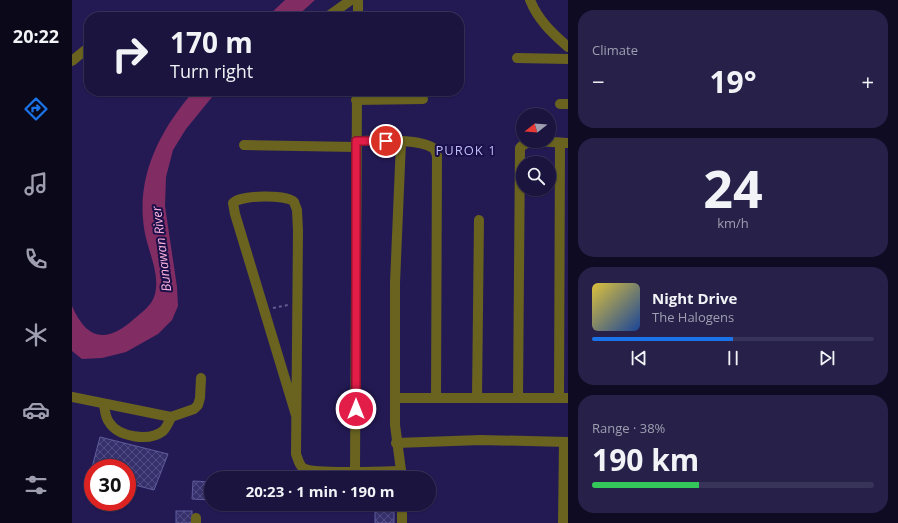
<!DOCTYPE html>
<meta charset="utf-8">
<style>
body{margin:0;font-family:"Open Sans",sans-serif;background:#27214a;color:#f1f3f6;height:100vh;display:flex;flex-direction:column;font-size:15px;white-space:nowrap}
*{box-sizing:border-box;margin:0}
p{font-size:13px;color:#9f9eb0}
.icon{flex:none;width:22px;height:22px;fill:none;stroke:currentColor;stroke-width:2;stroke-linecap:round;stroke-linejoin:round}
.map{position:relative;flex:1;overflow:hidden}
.drawer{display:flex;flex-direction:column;gap:10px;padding:10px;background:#0e0b23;width:330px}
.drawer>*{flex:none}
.hud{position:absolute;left:12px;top:12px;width:380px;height:84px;border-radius:16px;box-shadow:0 1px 3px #0004,0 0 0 1px #383359;background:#1a143f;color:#f1f3f6;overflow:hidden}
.needle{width:26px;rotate:253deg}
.controls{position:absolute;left:444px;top:108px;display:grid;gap:8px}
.controls a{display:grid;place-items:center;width:40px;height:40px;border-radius:50%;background:#1a143f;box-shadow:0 1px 3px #0004,0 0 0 1px #383359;font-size:20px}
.speed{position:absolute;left:12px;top:459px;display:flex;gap:8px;font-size:20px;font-weight:700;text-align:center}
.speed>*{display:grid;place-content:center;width:52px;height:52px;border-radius:50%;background:#1a143f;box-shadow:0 1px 3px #0004,0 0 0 1px #383359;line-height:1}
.speed .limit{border:6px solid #d22;background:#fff;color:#111}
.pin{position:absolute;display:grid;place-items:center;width:34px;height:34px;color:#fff;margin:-17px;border:2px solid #fff;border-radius:50%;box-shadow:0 1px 4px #0007}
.me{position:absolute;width:44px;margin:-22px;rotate:0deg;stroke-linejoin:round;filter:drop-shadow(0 0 3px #0008)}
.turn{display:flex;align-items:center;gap:14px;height:84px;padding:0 20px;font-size:18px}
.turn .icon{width:52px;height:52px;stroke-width:2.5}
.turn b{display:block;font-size:28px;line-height:34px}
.big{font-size:30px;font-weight:700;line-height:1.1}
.drawer .tile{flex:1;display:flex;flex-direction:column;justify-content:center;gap:6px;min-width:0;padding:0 14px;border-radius:16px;background:#27214a}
.drawer .dial{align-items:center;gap:0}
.dial b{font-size:52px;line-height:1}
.song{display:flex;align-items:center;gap:12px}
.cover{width:48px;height:48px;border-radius:6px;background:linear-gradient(135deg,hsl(50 70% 55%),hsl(220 70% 35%))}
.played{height:4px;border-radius:2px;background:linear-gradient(90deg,#1a73e8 50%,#383359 50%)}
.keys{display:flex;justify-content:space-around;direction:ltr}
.heat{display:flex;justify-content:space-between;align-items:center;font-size:22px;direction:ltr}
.charge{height:6px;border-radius:3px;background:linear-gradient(90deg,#34c759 38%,#383359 0)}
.trip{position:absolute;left:132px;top:471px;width:232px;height:40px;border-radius:20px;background:#1a143f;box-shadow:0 1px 3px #0004,0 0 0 1px #383359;font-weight:700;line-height:40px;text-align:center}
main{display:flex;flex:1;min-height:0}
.tabs{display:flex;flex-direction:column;width:72px;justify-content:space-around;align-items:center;background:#0a0819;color:#9f9eb0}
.tabs .icon{width:28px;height:28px}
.tabs .active{color:#1a73e8}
.tabs b{font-size:18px;color:#f1f3f6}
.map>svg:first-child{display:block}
</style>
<main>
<nav class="tabs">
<b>20:22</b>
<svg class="icon active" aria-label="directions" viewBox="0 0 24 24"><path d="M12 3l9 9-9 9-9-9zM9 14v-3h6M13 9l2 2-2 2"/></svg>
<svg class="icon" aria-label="music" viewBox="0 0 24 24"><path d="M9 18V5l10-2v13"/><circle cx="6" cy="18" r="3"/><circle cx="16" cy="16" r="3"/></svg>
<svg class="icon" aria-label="phone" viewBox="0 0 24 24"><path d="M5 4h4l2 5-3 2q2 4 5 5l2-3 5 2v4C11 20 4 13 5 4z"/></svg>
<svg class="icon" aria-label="climate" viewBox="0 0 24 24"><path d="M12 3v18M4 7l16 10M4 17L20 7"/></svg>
<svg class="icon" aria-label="car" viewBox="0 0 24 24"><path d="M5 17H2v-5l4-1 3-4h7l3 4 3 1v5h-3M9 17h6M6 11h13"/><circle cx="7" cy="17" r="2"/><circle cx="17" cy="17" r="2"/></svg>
<svg class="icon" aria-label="filters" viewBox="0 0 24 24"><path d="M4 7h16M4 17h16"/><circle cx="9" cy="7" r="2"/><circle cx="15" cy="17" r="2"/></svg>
</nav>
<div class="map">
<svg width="496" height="523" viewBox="0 0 496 523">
<defs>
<pattern id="building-cross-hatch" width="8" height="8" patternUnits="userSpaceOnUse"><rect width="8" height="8" fill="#36306c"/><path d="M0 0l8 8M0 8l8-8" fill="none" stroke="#524d82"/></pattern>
</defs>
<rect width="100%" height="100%" fill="#231a54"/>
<!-- water -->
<g fill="#822c64">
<path d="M213,0H243L224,17H195Z"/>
<path d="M122,91H145L114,129L101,150L94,177L93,206L105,287L106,306L100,320L86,334L54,352L30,358L10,359L0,351V306C15,341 35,343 62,319C69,313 79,306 82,297C89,279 78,255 74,238C61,182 86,132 122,91Z"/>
</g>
<!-- building -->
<g fill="url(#building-cross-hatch)" stroke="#5f5d9d">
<path d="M28,437L96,454L82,490L55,483V468H21V475H18Z"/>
<path d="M121,481L139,482V500L120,499Z"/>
<rect x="303" y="504" width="19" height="19"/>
<rect x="104" y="511" width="16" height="12"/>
</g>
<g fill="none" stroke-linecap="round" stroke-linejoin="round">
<!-- path -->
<path stroke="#615b8e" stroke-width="2" stroke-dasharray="3 3" stroke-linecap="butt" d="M201,308L216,305"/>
<!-- minor -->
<g stroke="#69631f" stroke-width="10">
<path d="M458,0C466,20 480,33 496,47"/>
<path d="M286,16L341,17"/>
<path d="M255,17L279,0"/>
<path d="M286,17V0"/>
<path d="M445,58L496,59"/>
<path d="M0,61L17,47"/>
<path d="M284,100L351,99"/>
<path d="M488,104H496"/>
<path d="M284,141C302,141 346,138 361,148C364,150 364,153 365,156L364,398"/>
<path d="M329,142L323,283V425L330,478"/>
<path d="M172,145L284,147"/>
<path d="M0,397L99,417L122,409L126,405L128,398L129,378"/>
<path d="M324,398H496"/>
<path d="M405,398L407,220"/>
<path d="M446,398L448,148C456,137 483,143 496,143"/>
<path d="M487,398L488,143"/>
<path d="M32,404C33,410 33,417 37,422C46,437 77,442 91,431C95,427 97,422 99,417"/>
<path d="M224,415L163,214L161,203C169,195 214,194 222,202L225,210L226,231L224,454C226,459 227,465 231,468C242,475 312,471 329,471"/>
<path d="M324,443L409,440L496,442"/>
<path d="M283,471L285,91"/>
<path d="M124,523V518"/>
<path d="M330,523V504"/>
<path d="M491,523L492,442"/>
</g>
</g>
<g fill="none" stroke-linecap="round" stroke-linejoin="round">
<defs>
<path id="route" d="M284,409V141H314"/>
</defs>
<!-- route casing -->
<use href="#route" stroke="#92132f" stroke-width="10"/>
<!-- route -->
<use href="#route" stroke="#e11d48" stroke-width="7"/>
</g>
<g text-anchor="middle" stroke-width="4" stroke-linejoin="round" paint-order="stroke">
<!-- neighbourhood labels -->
<g font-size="13" letter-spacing="1" fill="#bdbdf7" stroke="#1a0f48">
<text x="394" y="155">PUROK 1</text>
</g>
<!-- water labels -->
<g font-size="13" font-style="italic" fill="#fab1db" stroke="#1a0f48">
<text transform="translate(89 249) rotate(-97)" y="5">Bunawan River</text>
</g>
</g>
</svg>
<div class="controls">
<a><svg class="needle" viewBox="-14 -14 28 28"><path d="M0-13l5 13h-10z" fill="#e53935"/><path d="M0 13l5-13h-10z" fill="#9f9eb0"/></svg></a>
<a><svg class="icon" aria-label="search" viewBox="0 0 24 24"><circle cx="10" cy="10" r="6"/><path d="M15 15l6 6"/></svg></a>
</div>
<div class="speed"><div class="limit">30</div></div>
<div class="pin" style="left:314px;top:141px;background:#d93025"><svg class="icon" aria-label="arrive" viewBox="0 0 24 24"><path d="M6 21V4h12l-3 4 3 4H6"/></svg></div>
<svg class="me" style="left:284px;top:409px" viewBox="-20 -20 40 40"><circle r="17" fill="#e11d48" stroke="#fff" stroke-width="3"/><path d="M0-11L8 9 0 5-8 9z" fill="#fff"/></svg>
<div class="trip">20:23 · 1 min · 190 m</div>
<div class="hud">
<div class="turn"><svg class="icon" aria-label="right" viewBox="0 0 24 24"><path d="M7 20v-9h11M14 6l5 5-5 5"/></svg><div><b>170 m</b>Turn right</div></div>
</div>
</div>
<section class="drawer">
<div class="tile"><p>Climate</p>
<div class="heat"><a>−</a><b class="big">19°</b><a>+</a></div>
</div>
<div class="tile dial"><b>24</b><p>km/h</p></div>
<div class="tile">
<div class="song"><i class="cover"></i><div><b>Night Drive</b><p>The Halogens</p></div></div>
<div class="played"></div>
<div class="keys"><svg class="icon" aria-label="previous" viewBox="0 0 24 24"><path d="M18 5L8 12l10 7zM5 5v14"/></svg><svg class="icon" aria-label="pause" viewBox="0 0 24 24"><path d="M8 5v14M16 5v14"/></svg><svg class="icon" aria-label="next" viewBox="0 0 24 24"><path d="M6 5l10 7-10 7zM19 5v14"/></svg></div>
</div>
<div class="tile"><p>Range · 38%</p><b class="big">190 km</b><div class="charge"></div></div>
</section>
</main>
